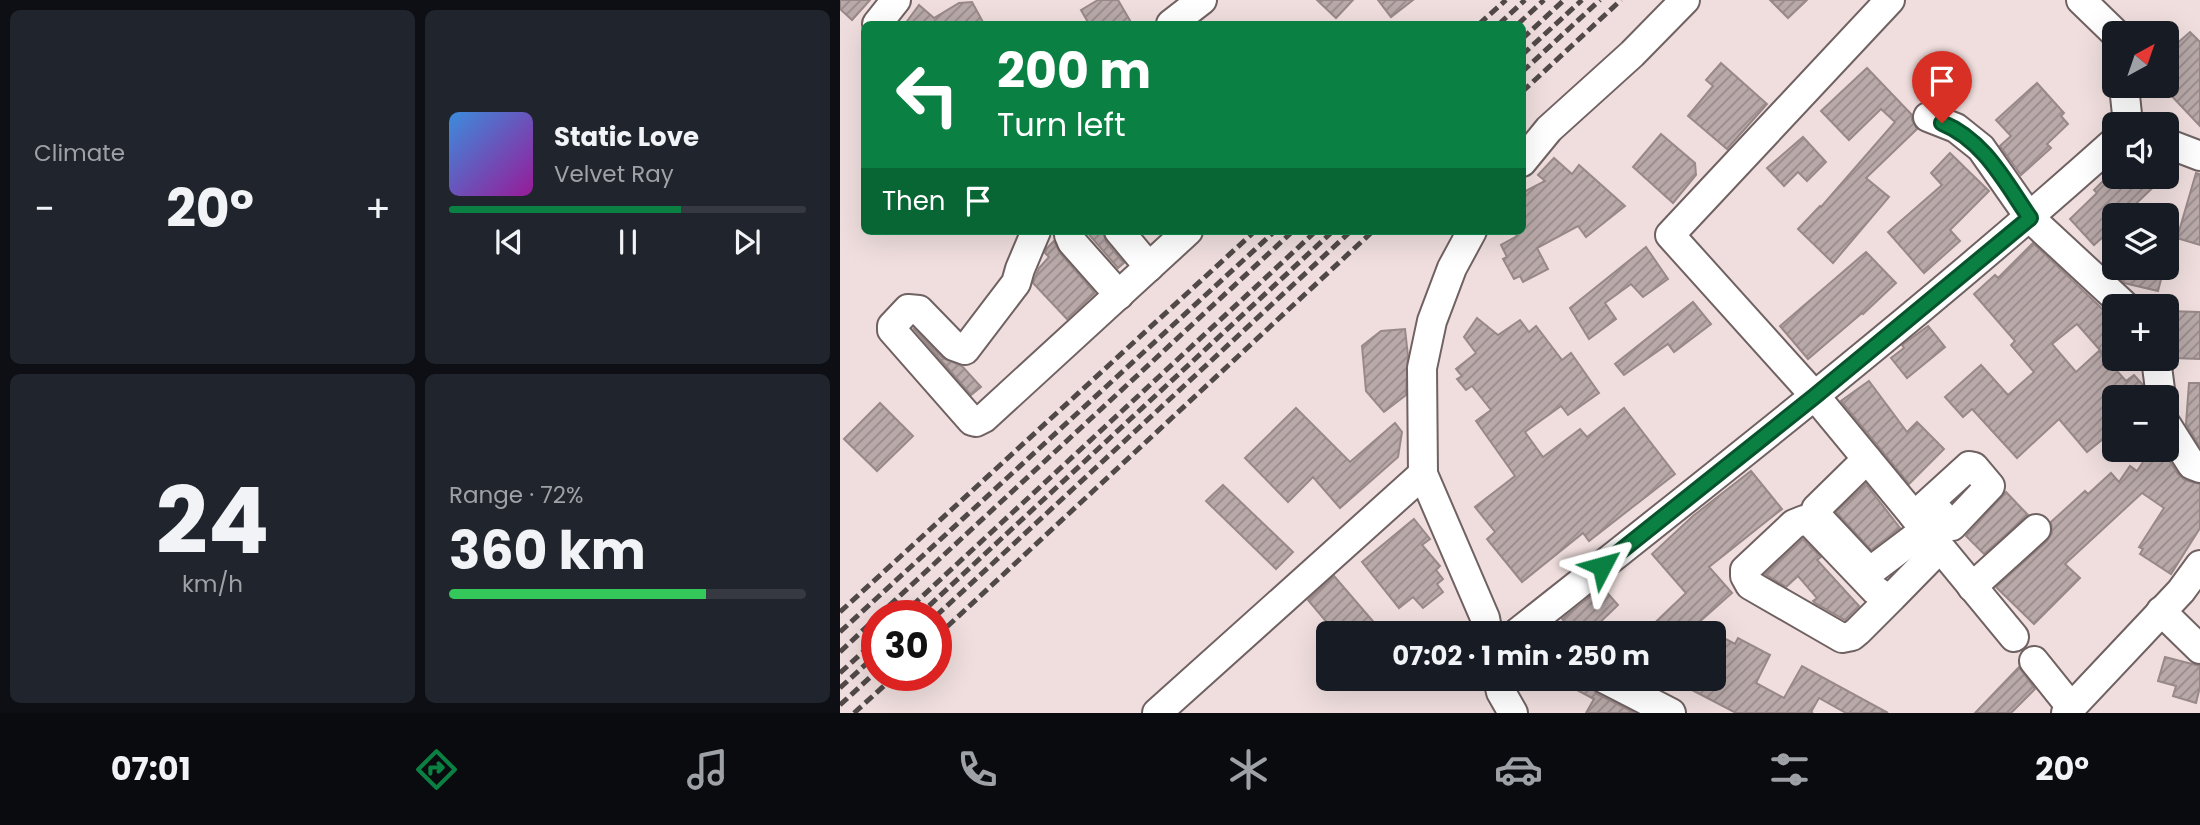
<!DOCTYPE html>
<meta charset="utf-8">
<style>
body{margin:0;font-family:Poppins,sans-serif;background:#20242c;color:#f1f3f6;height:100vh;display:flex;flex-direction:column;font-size:26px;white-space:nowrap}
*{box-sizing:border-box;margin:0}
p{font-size:23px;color:#9ea1a6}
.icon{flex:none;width:38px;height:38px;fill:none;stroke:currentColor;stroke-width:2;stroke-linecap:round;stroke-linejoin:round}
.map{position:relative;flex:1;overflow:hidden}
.side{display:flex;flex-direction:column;gap:10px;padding:10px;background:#0d0f14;width:840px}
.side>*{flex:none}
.guide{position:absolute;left:21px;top:21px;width:665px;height:214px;border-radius:10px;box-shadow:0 7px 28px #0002;background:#0b8043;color:#fff;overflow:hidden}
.needle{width:46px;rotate:40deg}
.controls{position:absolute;left:1262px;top:21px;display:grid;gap:14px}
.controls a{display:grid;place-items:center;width:77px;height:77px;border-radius:10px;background:#171b24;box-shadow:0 7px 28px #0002;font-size:35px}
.speed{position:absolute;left:21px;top:600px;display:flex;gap:14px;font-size:35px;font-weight:700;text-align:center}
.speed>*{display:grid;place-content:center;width:91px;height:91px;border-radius:50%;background:#171b24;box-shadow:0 7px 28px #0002;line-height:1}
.speed .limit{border:10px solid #d22;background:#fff;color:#111}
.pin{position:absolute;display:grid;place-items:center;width:60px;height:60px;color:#fff;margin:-72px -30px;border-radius:50% 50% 50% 0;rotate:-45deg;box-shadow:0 0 7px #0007}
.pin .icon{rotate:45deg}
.me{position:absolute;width:77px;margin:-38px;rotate:51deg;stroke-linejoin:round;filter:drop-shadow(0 0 5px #0008)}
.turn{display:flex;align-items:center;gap:24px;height:147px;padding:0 21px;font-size:32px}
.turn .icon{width:91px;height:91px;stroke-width:2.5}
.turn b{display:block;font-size:49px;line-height:60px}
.then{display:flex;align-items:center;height:66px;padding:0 21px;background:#0003;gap:14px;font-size:26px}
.big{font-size:52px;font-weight:700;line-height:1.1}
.side .card{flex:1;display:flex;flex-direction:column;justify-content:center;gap:10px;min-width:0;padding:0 24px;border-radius:10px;background:#20242c}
.side .dial{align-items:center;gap:0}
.dial b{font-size:91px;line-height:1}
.song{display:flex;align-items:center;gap:21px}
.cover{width:84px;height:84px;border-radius:10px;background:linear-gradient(135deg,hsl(210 70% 55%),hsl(300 70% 35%))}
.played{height:7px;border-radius:4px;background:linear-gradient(90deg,#0b8043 65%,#363941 65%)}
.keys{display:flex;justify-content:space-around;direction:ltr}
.heat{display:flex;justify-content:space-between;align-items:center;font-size:38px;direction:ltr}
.charge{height:10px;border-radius:5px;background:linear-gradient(90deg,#34c759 72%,#363941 0)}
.side .tiles{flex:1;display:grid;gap:10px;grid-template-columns:repeat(2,1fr)}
.trip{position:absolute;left:476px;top:621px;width:410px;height:70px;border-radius:10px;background:#171b24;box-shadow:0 7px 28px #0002;font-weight:700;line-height:70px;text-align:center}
.tabs{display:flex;height:112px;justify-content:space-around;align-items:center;background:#090b0e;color:#9ea1a6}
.tabs .icon{width:49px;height:49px}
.tabs .active{color:#0b8043}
.tabs b{font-size:32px;color:#f1f3f6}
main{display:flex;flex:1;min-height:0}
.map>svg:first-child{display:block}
</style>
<main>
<section class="side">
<div class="tiles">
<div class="card"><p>Climate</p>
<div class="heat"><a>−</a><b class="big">20°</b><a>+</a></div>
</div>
<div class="card">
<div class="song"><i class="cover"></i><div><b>Static Love</b><p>Velvet Ray</p></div></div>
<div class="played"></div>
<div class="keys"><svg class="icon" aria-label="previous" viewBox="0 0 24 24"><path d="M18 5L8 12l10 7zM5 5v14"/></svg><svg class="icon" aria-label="pause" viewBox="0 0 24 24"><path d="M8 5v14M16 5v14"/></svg><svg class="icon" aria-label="next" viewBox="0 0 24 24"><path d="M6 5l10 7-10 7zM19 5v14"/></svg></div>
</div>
<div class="card dial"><b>24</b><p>km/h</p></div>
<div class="card"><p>Range · 72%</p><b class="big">360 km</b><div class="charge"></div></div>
</div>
</section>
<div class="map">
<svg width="1360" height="713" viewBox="0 0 1360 713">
<defs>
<pattern id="building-hatch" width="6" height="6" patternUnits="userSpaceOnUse" patternTransform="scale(1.75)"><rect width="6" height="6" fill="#b9a9a9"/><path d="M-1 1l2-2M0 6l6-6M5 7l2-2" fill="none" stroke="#978a8a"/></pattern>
</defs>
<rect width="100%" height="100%" fill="#efdedd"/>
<!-- building -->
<g fill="url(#building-hatch)" stroke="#988988" stroke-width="2">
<path d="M0,0H30L12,20L0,9Z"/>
<path d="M258,0H278L292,24H249L241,10Z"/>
<path d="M477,0H513L496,18Z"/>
<path d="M538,0H573L551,17Z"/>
<path d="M930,0H967L948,18Z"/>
<path d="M132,2L144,24H65L79,5L94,18L119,3Z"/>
<path d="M1350,32L1360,42V126L1326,90V53Z"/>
<path d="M881,63L927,104L887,149L848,116L873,86L866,80Z"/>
<path d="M1027,68L1072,115V120L1077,129L1026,178L1049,197L993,263L958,229L980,206L981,207L1055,122L1041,109L1009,140L981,111Z"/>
<path d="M1197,83L1224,113L1221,116L1228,124L1207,144L1211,148L1181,175L1160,146L1171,136L1156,120Z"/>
<path d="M821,134L855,163L856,175L833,203L793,167Z"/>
<path d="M963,137L986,162L967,181L958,172L944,186L927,168Z"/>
<path d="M1110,153L1149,191L1110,230L1120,241L1084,273L1048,232L1102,185L1091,173Z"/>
<path d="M714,158L732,174L739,165L785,206L746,237L738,226L697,248L708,269L683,282L680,276L674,279L663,259L667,257L661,245L677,236L674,231H682V193L705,181L698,175Z"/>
<path d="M1356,173L1360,174V245L1337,238Z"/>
<path d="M1267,177H1324L1284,215H1274V227L1254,245L1230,219L1257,193L1254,190Z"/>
<path d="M246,231H263L266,242L284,263L278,268Z"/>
<path d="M214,241L220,253L255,293L227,319L193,283L199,268L209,257L205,253L207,248Z"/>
<path d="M1193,243L1274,320V366L1237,324L1212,344L1236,372L1259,351L1286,381L1294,375L1303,385L1304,397H1274V430L1247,452L1219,419L1177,458L1132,409L1123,417L1105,397L1141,365L1168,395L1194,372L1171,345L1175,341L1134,294L1155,275L1158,278Z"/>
<path d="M806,247L828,279L803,297L791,284L765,303L776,319L749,339L730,308Z"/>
<path d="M1026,252L1056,283L1023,314L1022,313L968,359L940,326Z"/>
<path d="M1268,268H1324L1318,291L1284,283Z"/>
<path d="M853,302L871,324L834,352L828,344L784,375L775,364Z"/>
<path d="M1326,311L1360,312V359L1333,358L1326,347Z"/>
<path d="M637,318L658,335L680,320L689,332L696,326L722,360L731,353L759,393L728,415L721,406L685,432L703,457L740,429L747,437L784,408L835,474L749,541L743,533L682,582L647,539L655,532L635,507L675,476L636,421L651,410L632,386L626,390L617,379L622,376L616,369L636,353L624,337Z"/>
<path d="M1088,326L1105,347L1067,378L1051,358L1064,348L1062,345Z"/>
<path d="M73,328L103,358L122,366L141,387L131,395Z"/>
<path d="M565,329L568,356L566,395L544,412L526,391L522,346L541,331Z"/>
<path d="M1029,381L1067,432L1077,422L1104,449L1069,484L1001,401Z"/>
<path d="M1349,383H1360V447L1346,424Z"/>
<path d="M40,403L73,436L37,471L4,439Z"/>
<path d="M456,408L510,462L555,423L562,432L558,457L500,508L473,477L448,502L405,458Z"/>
<path d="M1311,450H1319L1325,454L1338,474L1345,480L1360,484V528L1331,574L1300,554L1303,549L1299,547L1324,508L1302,493L1225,564L1240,578L1194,624L1156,587L1207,541L1212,533L1211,522L1245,491L1248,494L1271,473L1279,482L1290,466L1297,471Z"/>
<path d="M911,471L942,509L869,567L892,593L857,624L895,644L898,638L930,655L916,683L944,698L962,666L1048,713H1006L979,698L971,712L973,713H896L852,690L858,679H873V634H803L846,593L812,554L853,516Z"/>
<path d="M1026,484L1060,528L1031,550L996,512Z"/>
<path d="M383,485L453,552L436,569L366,501Z"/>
<path d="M1166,492L1188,515L1144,554L1126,536Z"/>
<path d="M574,519L590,539L582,545L600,566L596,570L603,579L597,584L603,592L583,608L573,597L559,608L522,562Z"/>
<path d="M963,539L981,557L977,560L1019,606L1005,620L975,603L973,601L977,598L958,576L946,587L925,574Z"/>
<path d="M494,576L537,626L528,634H480L490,626L468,600Z"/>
<path d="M762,587L778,605L748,634H735L722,619Z"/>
<path d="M1325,657L1360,666V687L1356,703L1333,696L1336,686L1318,681Z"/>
<path d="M1179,667L1195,689L1171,713H1135Z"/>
<path d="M742,679H748L751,687L757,694L795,713H746L754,699L737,690Z"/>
</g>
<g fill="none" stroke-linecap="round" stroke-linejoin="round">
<defs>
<g id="minor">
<path d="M1050,0L830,235L975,396L1174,637"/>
<path d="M1241,0L1275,33"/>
<path d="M37,24L56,0"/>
<path d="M331,24L362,0"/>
<path d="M1284,86L1288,124"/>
<path d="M1088,117L1116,128L1141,148L1190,218L1285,306"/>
<path d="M1326,143L1360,156"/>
<path d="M682,162L709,129L792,54L845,0"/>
<path d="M196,231L180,269L176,283L125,350L114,346L79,310L68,309L52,326V330L132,421L136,422L144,418L348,231"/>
<path d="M230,231L229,235L232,242L279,295"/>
<path d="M279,231L309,267"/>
<path d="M632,231L612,268L592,321L582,368L583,474L645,618L648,634"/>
<path d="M1316,359L1321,397"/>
<path d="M1326,424L1352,465L1360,468"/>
<path d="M1027,459L976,509L975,514L978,517L1026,568L1036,567L1085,530"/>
<path d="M1074,516L1129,466L1134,467L1150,486L1112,526L1090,502"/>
<path d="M1132,587L1196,529"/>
<path d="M1052,597L1018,631L1012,636L1002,638L910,585L905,576V570L954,524L964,520L970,522L1035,590L1045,597H1052L1100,548"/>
<path d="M1321,611L1360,649"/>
<path d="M677,633C879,473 1082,314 1274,142"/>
<path d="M1194,661L1231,707"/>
<path d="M658,679L661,692L673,713"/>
<path d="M765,679L831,713"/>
<path d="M317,713L583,474"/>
<path d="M1226,713L1341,591L1360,565"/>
</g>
</defs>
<!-- minor casing -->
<use href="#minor" stroke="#706262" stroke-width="32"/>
<!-- minor -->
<use href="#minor" stroke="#fff" stroke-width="28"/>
<!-- rail -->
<g stroke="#504948" stroke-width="5" stroke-dasharray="10 5" stroke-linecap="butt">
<path d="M639,24L666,0"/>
<path d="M659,24L685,0"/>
<path d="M678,24L704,0"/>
<path d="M682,39L724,0"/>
<path d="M682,55L742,0"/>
<path d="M682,72L760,0"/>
<path d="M682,92L781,0"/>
<path d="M0,612L415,231"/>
<path d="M38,616L453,231"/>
<path d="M61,616L476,231"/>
<path d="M78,616L493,231"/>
<path d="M96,616L511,231"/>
<path d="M0,632L435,231"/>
<path d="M96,637L533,231"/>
<path d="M0,652L37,617"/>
<path d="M0,673L37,639"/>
<path d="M0,688L37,654"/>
<path d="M0,705L37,671"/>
<path d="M14,713L55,676"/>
</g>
</g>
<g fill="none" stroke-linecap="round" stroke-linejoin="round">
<defs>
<path id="route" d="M762,566L975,396L1190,218C1165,182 1144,140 1102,123"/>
</defs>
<!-- route casing -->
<use href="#route" stroke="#07532c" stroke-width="18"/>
<!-- route -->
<use href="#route" stroke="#0b8043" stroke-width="12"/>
</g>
</svg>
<div class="controls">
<a><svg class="needle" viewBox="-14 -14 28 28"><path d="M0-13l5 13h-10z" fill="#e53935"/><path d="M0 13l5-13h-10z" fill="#9ea1a6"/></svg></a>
<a><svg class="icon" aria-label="sound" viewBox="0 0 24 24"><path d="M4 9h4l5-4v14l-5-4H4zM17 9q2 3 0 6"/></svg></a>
<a><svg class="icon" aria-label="layers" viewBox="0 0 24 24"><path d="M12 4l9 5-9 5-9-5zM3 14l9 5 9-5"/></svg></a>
<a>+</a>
<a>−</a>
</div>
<div class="speed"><div class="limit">30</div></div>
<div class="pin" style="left:1102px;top:123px;background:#d93025"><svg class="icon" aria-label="arrive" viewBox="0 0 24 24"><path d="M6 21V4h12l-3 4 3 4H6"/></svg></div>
<svg class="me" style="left:762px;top:566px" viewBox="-20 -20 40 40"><path d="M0-17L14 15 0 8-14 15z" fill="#0b8043" stroke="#fff" stroke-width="4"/></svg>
<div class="trip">07:02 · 1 min · 250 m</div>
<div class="guide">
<div class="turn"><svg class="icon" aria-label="left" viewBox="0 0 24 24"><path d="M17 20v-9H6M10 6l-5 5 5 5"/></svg><div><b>200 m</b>Turn left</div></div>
<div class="then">Then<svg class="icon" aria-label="arrive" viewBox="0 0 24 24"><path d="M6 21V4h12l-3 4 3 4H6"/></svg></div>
</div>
</div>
</main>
<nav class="tabs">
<b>07:01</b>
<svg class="icon active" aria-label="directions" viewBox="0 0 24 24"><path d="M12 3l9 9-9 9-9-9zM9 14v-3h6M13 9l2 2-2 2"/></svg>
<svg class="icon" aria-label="music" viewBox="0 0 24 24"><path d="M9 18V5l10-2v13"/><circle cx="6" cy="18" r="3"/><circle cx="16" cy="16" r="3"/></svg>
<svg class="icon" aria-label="phone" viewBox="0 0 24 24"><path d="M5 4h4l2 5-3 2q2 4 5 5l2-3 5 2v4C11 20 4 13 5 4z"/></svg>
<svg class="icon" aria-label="climate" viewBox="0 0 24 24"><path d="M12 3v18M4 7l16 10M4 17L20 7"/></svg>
<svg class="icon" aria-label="car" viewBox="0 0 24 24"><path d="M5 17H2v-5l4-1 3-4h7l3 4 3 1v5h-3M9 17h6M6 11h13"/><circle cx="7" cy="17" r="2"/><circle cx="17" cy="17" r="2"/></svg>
<svg class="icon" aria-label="filters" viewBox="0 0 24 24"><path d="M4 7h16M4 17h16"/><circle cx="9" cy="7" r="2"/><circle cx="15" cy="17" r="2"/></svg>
<b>20°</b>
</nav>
